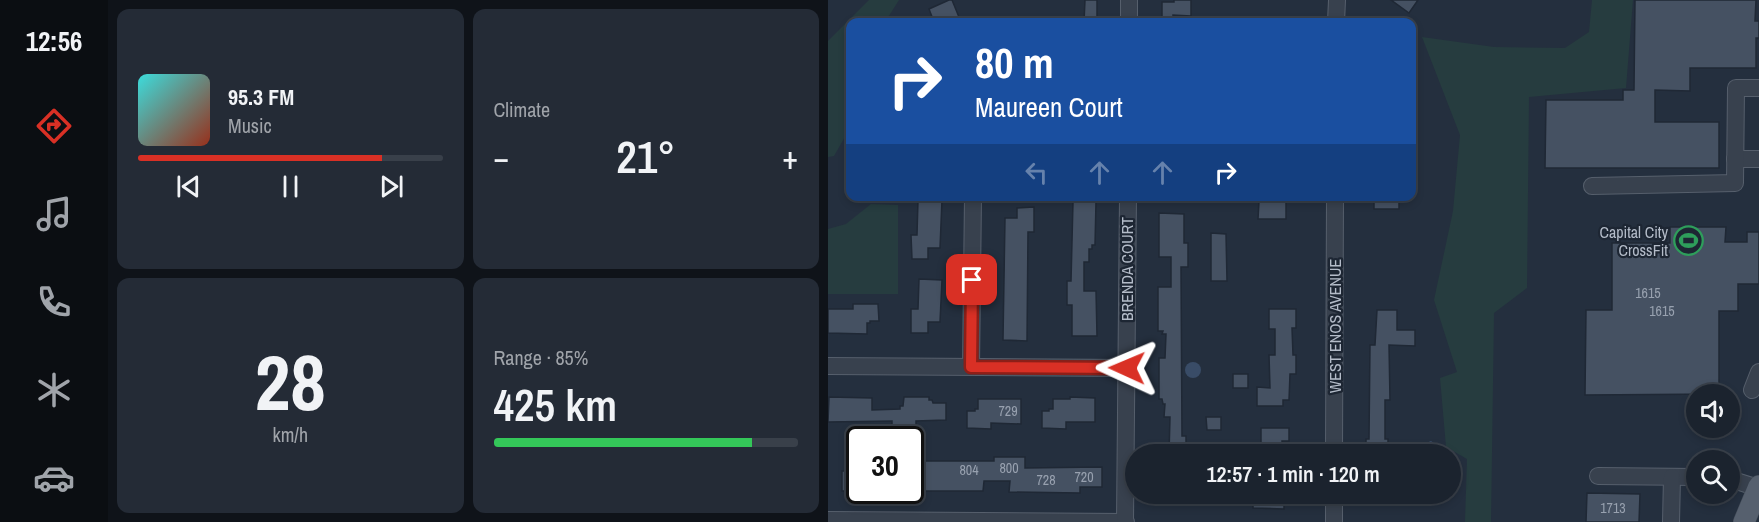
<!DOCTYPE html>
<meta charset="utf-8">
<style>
body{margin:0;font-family:"Archivo Narrow",sans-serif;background:#242b36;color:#f1f3f6;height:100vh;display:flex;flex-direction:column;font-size:22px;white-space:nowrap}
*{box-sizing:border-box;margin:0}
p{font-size:20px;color:#a0a4aa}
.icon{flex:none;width:33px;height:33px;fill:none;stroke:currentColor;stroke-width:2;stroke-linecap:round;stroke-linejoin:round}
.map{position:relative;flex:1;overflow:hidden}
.panel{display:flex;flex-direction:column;gap:9px;padding:9px;background:#0f1319;width:720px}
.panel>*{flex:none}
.hud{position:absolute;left:18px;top:18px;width:570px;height:183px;border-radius:12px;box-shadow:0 3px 9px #0003,0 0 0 2px #39404a;background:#1a4fa0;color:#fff;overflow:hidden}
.buttons{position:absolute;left:858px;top:384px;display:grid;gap:12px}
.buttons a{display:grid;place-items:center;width:54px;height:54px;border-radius:50%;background:#1b232e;box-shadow:0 3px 9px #0003,0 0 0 2px #39404a;font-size:30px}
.speed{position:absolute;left:18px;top:426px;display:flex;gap:12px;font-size:30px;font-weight:700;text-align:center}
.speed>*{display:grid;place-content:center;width:78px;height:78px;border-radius:50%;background:#1b232e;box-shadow:0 3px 9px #0003,0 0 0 2px #39404a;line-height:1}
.speed .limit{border:3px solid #111;border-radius:9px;background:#fff;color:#111}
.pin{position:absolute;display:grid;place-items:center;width:51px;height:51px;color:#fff;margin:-26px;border-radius:12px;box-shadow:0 3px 9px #0006}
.me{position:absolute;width:66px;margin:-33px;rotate:271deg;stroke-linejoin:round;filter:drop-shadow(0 0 4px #0008)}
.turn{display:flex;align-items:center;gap:21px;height:126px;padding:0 30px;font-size:27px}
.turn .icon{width:78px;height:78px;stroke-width:2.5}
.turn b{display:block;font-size:42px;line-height:51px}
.lanes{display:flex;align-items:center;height:57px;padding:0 30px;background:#0003;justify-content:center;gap:30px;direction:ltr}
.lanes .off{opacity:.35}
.big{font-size:45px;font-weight:600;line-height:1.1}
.panel .widget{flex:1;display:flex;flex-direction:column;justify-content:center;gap:9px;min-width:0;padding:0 21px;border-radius:12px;background:#242b36}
.panel .dial{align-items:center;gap:0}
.dial b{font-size:78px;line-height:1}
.song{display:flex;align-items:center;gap:18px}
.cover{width:72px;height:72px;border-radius:9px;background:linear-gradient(135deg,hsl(180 70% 55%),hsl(10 70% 35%))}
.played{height:6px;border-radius:3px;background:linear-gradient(90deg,#d93025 80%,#39404a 80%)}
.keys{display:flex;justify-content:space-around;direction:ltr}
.heat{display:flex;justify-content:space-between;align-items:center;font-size:33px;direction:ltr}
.charge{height:9px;border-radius:4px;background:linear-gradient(90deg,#34c759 85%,#39404a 0)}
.panel .tiles{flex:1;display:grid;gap:9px;grid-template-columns:repeat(2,1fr)}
.trip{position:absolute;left:297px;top:444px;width:336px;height:60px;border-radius:30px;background:#1b232e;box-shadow:0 3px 9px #0003,0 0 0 2px #39404a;font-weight:600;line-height:60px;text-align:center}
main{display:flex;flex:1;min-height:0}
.dock{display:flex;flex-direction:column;width:108px;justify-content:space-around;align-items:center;background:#0b0e12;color:#a0a4aa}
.dock .icon{width:42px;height:42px}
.dock .on{color:#d93025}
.dock b{font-size:27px;color:#f1f3f6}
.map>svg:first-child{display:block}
</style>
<main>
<nav class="dock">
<b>12:56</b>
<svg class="icon on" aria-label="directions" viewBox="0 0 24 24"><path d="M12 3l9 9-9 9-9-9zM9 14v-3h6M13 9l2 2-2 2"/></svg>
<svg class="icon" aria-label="music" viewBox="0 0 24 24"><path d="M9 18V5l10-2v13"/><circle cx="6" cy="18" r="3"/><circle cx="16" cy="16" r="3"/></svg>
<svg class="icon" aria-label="phone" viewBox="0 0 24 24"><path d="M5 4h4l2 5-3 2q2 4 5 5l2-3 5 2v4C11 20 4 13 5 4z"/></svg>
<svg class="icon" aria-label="climate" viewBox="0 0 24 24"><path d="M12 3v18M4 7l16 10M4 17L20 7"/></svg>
<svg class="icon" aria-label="car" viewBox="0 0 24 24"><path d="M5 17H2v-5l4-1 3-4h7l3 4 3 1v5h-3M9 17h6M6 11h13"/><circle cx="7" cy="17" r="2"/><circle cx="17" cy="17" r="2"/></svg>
</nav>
<section class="panel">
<div class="tiles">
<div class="widget">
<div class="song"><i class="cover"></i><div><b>95.3 FM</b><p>Music</p></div></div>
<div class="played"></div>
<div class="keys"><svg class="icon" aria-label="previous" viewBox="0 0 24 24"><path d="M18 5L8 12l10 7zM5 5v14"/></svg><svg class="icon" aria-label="pause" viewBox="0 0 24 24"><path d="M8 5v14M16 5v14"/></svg><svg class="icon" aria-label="next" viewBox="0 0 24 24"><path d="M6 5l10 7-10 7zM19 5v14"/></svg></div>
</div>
<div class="widget"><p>Climate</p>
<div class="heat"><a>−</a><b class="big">21°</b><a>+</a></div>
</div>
<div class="widget dial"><b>28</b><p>km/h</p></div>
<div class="widget"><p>Range · 85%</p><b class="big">425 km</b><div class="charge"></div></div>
</div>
</section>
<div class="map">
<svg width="931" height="522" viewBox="0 0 931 522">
<rect width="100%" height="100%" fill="#242f3e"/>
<!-- green -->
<g fill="#263c3f">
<path d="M41,0H71L57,22H22V111L19,115L18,135L6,156L0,157V41Z"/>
<path d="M764,0H805L798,88L701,97L699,288L666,313L663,522H637L639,459L618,447L612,378L629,372L606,300L625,211L632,135L594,37L666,47L737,48L761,32Z"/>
<path d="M43,204L70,205V294H0V229L18,224Z"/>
</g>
<!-- water -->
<g fill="#394c67">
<circle cx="365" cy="370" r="8"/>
<path d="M603,441L610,446L611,450L608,454H585L586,444H596Z"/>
</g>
<!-- building -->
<g fill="#455162" stroke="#1f2835" stroke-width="1.5">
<path d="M121,0H124L133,22H106L101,9Z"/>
<path d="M257,0H269V22H256Z"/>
<path d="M346,0H363V16L345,15V22H334V2H346Z"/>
<path d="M563,0H590L581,13Z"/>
<path d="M807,0H928L927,21H931V38H928V68H862V91L827,90V122H891V168H717L718,100H795V90H806Z"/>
<rect x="546" y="196" width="25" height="13"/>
<path d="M90,200H114L112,248H100V259H84L83,235H89Z"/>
<path d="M431,201H458V219H430Z"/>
<path d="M245,202H268L267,245H264V249H261V262H256V291H268L269,336H244V305H239V281H243Z"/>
<path d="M206,207V232H200L199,341L175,340L177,218H189V208Z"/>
<path d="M331,213L356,214V243H360V267H353L354,436H358V454H341L342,417H336L337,404H335L334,399H331V358H337L338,334H334L335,331H330V287H343V257H331Z"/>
<path d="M842,227H898L897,242H919V232H931V284H910V311H891V394L757,395L758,310H784V243H842Z"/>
<path d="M383,233L398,234L399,281H383Z"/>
<path d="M91,279L114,280L112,322H100V333H83V309H90Z"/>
<path d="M25,304H50L51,321H42V323H39V334L0,333V309H25Z"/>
<path d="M441,309H468V328H464L465,355H468V374H462L461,400H455V406H429V387L442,388L441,355H447V329H441Z"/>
<path d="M549,310H569V330H587V346L561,345L562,400H557V439H560V454H538V439H541L542,345H547Z"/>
<rect x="405" y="374" width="15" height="14"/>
<path d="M1,397L44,398V410L72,409V406H75L76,397H101V400H104L105,403H118V420L88,421V426H64V421L0,422Z"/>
<path d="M242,397L267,398V422H238V429L214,428V411H221V409H225V399H242Z"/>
<path d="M150,399H193V424L163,423V429L139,428V411H147V409H150Z"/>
<path d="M378,417H393V430H379Z"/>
<path d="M433,428H461V441H454V448H433Z"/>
<path d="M166,457H197V468L274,467V487H252V493L181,492L182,481H156L155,491H82V461H166Z"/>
<rect x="14" y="471" width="18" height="20"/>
<path d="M759,493L812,494L811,522H758Z"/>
<path d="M425,494H456V509L425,508Z"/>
</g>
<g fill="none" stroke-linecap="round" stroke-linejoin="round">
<defs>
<g id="minor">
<path d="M301,22V0"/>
<path d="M508,22L509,0"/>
<path d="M907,159H931"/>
<path d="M764,186L907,183L908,88H931"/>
<path d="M0,366L299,368"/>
<path d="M143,367L145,196"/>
<path d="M924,390L931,372"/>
<path d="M506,454L507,196"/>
<path d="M770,476L868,477"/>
<path d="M902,479L930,488"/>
<path d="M0,520L298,522"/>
<path d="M297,522L300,196"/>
<path d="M506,522V494"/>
<path d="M843,522L844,477"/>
</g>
<path id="major" d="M916,522L931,486"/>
</defs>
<!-- minor casing -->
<use href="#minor" stroke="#565f6c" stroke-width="18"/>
<!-- major casing -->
<use href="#major" stroke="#414a57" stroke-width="22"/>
<!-- minor -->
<use href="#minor" stroke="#38414e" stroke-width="16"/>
<!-- major -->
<use href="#major" stroke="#56606e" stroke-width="21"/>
</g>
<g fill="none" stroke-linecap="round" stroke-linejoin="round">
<defs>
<path id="route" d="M144,280L143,367L299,368"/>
</defs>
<!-- route casing -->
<use href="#route" stroke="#8d1f18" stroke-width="15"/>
<!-- route -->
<use href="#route" stroke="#d93025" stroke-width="10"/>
</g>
<!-- icons -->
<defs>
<symbol id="stadium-ring" viewBox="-11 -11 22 22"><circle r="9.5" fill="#1d2633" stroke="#2e9e5b" stroke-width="1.5"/><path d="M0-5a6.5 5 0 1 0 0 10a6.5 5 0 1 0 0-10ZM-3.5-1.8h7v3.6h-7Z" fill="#2e9e5b"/></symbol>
</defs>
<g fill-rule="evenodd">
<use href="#stadium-ring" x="844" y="224" width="33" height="33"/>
</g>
<g text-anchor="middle" stroke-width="4.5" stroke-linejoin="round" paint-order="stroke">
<!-- number labels -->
<g font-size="14" fill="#98a1af">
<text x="820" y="298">1615</text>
<text x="834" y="316">1615</text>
<text x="180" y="416">729</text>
<text x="181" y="473">800</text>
<text x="141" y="475">804</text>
<text x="256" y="482">720</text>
<text x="218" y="485">728</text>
<text x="785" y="513">1713</text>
</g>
<!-- poi labels -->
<g font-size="16" fill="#b4bcc9" stroke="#1d2633" text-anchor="end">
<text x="840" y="238">Capital City<tspan x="840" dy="18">CrossFit</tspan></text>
</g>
<!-- street labels -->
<g font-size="16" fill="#b4bcc9" stroke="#1d2633">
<text transform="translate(299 269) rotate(-90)" y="6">BRENDA COURT</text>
<text transform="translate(507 326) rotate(-90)" y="6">WEST ENOS AVENUE</text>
</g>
</g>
</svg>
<div class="buttons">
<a><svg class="icon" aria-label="sound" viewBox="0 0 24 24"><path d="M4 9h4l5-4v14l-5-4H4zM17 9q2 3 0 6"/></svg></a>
<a><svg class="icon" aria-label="search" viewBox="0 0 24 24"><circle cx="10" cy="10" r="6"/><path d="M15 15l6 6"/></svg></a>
</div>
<div class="speed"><div class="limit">30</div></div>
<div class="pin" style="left:144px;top:280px;background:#d93025"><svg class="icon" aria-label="arrive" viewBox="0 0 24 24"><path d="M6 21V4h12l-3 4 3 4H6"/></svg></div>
<svg class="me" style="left:299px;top:368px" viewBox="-20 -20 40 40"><path d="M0-17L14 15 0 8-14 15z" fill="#d93025" stroke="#fff" stroke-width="4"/></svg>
<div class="trip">12:57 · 1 min · 120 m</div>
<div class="hud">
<div class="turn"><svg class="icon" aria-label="right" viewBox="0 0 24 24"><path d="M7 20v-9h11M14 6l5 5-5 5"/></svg><div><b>80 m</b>Maureen Court</div></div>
<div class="lanes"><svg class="icon off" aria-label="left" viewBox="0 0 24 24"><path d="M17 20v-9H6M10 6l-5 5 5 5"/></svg><svg class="icon off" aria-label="ahead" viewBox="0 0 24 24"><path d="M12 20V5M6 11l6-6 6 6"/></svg><svg class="icon off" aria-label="ahead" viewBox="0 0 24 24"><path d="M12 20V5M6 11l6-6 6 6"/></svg><svg class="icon" aria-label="right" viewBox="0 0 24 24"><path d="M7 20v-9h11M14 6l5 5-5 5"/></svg></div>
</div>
</div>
</main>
